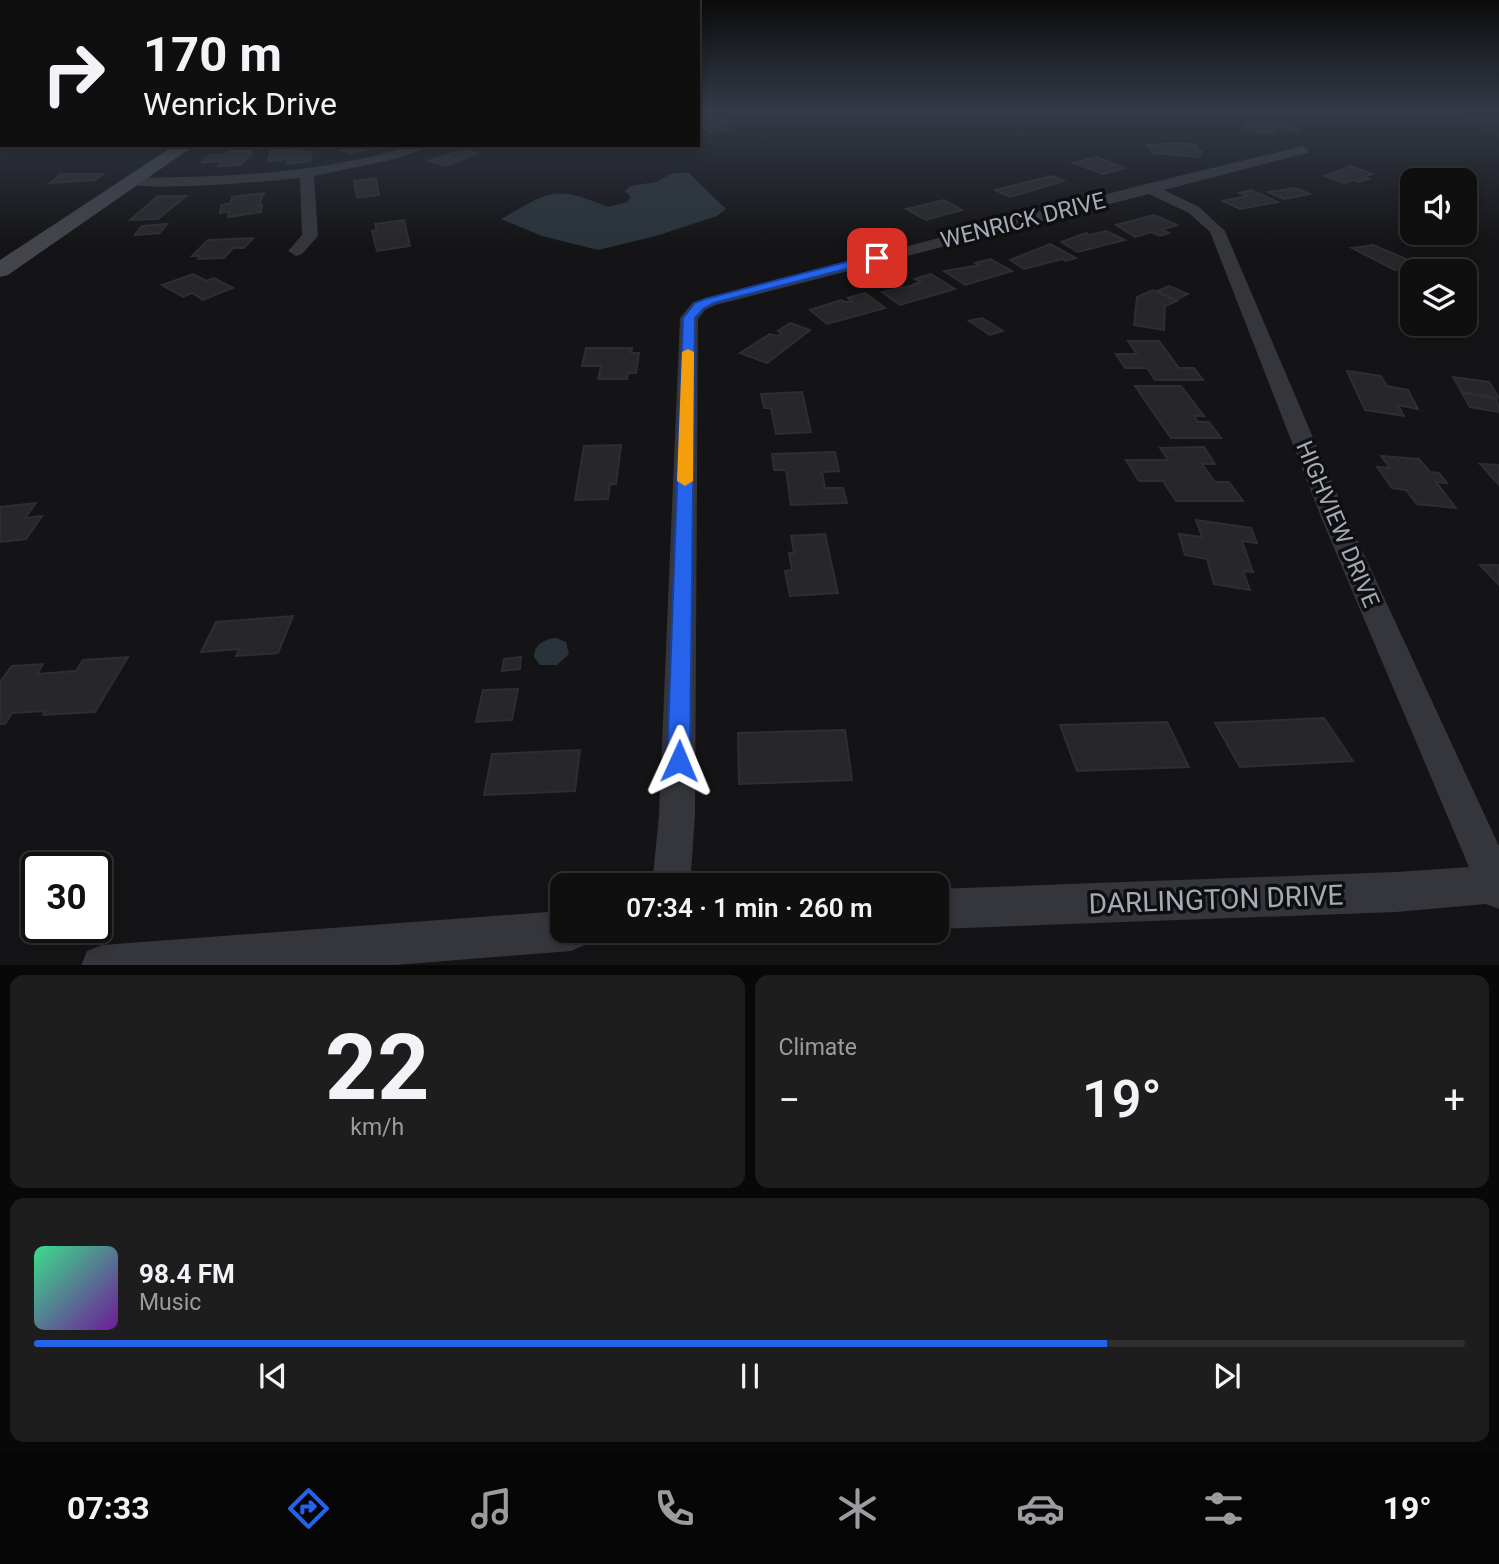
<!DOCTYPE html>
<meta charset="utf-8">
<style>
body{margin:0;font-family:Roboto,sans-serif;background:#1d1d1e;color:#f1f3f6;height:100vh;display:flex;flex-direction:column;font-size:26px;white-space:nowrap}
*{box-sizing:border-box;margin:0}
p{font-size:23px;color:#9b9c9f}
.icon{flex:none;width:38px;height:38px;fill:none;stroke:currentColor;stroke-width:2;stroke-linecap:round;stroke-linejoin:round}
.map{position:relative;height:965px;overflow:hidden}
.drawer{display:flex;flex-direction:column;gap:10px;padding:10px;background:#080809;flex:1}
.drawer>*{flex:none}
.banner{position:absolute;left:0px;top:0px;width:700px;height:147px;box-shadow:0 4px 10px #0003,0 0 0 2px #2f2f30;background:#0f0f10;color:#f1f3f6;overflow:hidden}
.buttons{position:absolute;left:1400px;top:168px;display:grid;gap:14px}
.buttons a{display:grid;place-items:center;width:77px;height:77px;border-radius:14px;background:#0f0f10;box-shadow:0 4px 10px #0003,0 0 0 2px #2f2f30;font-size:35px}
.speed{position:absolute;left:21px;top:852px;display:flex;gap:14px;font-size:35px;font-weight:700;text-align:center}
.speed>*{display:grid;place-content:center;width:91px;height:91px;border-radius:50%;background:#0f0f10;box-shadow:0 4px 10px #0003,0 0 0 2px #2f2f30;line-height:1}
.speed .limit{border:4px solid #111;border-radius:10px;background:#fff;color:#111}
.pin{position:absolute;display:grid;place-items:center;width:60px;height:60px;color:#fff;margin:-30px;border-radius:14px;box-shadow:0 4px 10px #0006}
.me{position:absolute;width:77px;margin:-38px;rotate:1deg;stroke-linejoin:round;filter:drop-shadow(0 0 5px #0008)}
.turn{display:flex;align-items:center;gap:24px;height:147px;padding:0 28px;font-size:32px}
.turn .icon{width:91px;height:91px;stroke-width:2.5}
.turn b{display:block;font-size:49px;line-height:60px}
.big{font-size:52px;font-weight:600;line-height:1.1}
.drawer .tile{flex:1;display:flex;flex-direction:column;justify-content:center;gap:10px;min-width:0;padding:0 24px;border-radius:14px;background:#1d1d1e}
.drawer .dial{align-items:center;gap:0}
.dial b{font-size:91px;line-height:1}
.song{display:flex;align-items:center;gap:21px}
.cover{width:84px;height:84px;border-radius:10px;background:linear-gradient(135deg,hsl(150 70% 55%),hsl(280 70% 35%))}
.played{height:7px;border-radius:4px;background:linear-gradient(90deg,#2563eb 75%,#2f2f30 75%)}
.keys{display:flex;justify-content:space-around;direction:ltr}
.heat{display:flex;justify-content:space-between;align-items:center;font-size:38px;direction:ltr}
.drawer .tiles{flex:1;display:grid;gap:10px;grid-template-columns:1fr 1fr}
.tile:last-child{grid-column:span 2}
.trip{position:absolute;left:550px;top:873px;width:399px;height:70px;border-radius:14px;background:#0f0f10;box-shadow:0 4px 10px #0003,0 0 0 2px #2f2f30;font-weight:600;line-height:70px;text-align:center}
.dock{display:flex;height:112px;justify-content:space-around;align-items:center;background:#060606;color:#9b9c9f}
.dock .icon{width:49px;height:49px}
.dock .active{color:#2563eb}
.dock b{font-size:32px;color:#f1f3f6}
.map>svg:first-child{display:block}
</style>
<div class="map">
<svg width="1499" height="966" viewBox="0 0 1499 966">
<rect width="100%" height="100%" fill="#141416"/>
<!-- green -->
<path fill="#1a211b" d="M1447,111H1499V137Z"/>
<!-- water -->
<g fill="#2a333a">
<path d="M673,173H689L726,209L717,216L656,236L598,250L542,236L501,219C549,192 553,184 608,207L627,202L631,197L625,191L630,186L656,182Z"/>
<path d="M556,638L566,642L569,654L557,665H540L534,657C534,645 544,639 556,638Z"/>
</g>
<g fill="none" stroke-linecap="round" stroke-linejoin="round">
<!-- stream -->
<path stroke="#2a333a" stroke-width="3.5" d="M1494,111L1499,116"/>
</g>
<!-- building -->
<g fill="#27272a" stroke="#2e2e32" stroke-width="2">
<path d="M710,115L727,122L720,123L729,130L711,132L700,126H703L698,123V116Z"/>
<path d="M1285,122L1301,131L1269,128L1275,132H1255L1244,126H1253L1247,123Z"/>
<path d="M1179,143L1197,145V150L1202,151L1199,157L1153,153L1147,145Z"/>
<path d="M355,145H384L350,154L342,150L357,146Z"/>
<path d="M301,148L300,152L312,151L310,161L287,164L288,159L268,161L271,151Z"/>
<path d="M464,150L477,153L446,166L429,161Z"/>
<path d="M228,151H251L246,155L251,154L240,165L218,166L224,161L202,162L210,155H224Z"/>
<path d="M1096,157L1125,168L1103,174L1073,163Z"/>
<path d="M1351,166L1372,174L1363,177L1369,179L1359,182L1353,180L1344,183L1325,176Z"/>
<path d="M61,174H103L95,180L50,183Z"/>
<path d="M1051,176L1064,181L1010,197L995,190Z"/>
<path d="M376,178L379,195L357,198L354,181Z"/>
<path d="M1295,188L1310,194L1284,199L1268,192Z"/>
<path d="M1251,190L1278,202L1240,209L1223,201L1248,196L1239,193Z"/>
<path d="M264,193L259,205H262L261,212L228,217L229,212L220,213L221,205L231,203L232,197Z"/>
<path d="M158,196H186L158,219L130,220Z"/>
<path d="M944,200L962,210L926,220L906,209Z"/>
<path d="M1154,215L1177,225L1161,230L1169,233L1160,236L1152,232L1135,237L1116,225Z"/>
<path d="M404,220L410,246L377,251L372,231L377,230L375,224Z"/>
<path d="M167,224L160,233L135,235L142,226Z"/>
<path d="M1106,231L1125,240L1078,252L1061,242L1086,233L1090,235Z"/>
<path d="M253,238L244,248H233L224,258L198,259L200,256H192L208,240Z"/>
<path d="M1050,244L1076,258L1066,261L1062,259L1024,269L1010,260Z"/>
<path d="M1373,245L1413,262L1438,258L1456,266L1430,270L1420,266L1395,270L1352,248Z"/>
<path d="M990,259L1012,271L965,285L944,271L980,265L975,263Z"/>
<path d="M193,274L206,281L214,278L233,288L203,300L192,293L183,297L162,285Z"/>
<path d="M931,274L955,289L900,305L882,292L915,285L914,284L921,282L915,279Z"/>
<path d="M1169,286L1188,294L1176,300L1157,291Z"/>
<path d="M1153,290L1177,301L1165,306L1164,330L1134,325L1137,297Z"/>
<path d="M865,293L885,308L827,324L810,310L841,300L845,302L852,301L848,298Z"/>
<path d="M982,318L1003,331L990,335L969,321Z"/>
<path d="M790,323L810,330L767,363L740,353L770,334L777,336L782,333L778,331Z"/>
<path d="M1128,341H1159L1179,368H1194L1203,380H1155L1147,368H1125L1116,354H1137Z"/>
<path d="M586,348H632L631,353H639L636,373H628L627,379H598L601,366H582Z"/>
<path d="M1347,371L1381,376L1387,386L1408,390L1418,409L1398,405L1404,416L1365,410Z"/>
<path d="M1453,377L1489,382L1499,398L1462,392Z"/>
<path d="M1135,386H1181L1204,416H1194L1198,422H1209L1221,438H1171Z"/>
<path d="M802,392L811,432L776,434L771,408H764L761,394Z"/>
<path d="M1462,393L1497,399L1499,412L1470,407Z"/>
<path d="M621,445L616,484H610L608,499L575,500L584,446Z"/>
<path d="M1204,447L1215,464H1202L1215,482H1229L1243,501H1176L1163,481H1139L1126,460H1168L1160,448Z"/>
<path d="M835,452L839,471L822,472L825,488H843L847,503L791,505L786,470H774L772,454Z"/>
<path d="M1381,456L1419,459L1430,472L1439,473L1447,483L1436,482L1456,508L1417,504L1406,490L1392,488L1377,467L1390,468Z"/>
<path d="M1480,464L1499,465V485Z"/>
<path d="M36,503L25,518L42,516L26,539L0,542V507Z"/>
<path d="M1196,520L1251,528L1257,543L1242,541L1253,572L1243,571L1250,590L1214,584L1207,559L1185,555L1179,534L1202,537Z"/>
<path d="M825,534L838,593L790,596L785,571L792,570L789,553H794L791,536Z"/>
<path d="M1480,565H1499V585Z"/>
<path d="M293,616L278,653L236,656L239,649L201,652L216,622Z"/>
<path d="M128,657L95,712L43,715L45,711L12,713L5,724H0V682L12,666L43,664L37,674L76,671L83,660Z"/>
<path d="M521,657L520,669L502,671L504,659Z"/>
<path d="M518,689L512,720L476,722L483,690Z"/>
<path d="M1324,718L1353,761L1240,767L1215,723Z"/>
<path d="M1167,722L1189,767L1077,771L1060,725Z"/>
<path d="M845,730L852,780L739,784L738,733Z"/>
<path d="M580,750L575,791L484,795L492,754Z"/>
</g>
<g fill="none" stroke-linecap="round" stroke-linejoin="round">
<!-- street -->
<g fill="#35363b" fill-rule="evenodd">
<rect x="0" y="118" width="2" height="8"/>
<path d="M413,145H433L395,159L314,176L318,236L302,254L296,256L288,251L302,235L300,178C275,181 138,193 125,182L132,178C227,177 322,174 413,145Z"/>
<path d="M1303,146L1309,150L1307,153L1164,190L1199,207L1225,231L1349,522L1499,846V909L1486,904L1396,912L936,929V889L1396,872L1469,867L1323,522L1210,232L1189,213L1149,194L716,305L705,310L698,319L695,815L690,886H652L659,815L680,318L693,302L1142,185Z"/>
<path d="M562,911V931H591L585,945L571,951L383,966H81L87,951L102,945Z"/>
</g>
<!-- secondary -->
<path fill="#43454b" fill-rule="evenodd" d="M175,145H195L8,275L0,277V260Z"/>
</g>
<!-- sky -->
<linearGradient id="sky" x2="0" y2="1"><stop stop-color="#0b0b0c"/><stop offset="0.45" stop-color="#343a47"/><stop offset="1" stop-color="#343a47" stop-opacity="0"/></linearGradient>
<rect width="1499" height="246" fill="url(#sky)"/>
<!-- route -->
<path fill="#2563eb" stroke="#184099" stroke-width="2" d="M877,254L882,258L881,260L714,303L704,308L695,318L690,761L687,768L679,771L671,768L667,761L683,318L695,303L705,299Z"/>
<!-- slow -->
<path fill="#f59e0b" d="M688,349L694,352L693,481L685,486L677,481L682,352Z"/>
<g text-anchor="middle" stroke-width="7" stroke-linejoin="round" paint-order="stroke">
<!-- street labels -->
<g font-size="23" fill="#a5abb6" stroke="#0f0f11">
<text transform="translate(1023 220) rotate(-14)" y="8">WENRICK DRIVE</text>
<text transform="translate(1338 524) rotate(67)" y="8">HIGHVIEW DRIVE</text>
</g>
<!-- near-street labels -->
<g font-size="28" fill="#a5abb6" stroke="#0f0f11">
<text transform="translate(1216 899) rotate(-2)" y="10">DARLINGTON DRIVE</text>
</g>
</g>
</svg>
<div class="buttons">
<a><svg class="icon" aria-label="sound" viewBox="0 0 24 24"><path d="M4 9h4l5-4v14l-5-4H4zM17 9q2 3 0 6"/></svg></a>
<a><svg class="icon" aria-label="layers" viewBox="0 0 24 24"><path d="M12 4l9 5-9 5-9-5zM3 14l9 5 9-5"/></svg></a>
</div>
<div class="speed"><div class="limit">30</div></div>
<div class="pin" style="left:877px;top:258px;background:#d93025"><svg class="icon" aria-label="arrive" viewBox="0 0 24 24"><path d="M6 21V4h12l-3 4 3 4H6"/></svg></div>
<svg class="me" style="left:679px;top:761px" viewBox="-20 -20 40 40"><path d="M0-17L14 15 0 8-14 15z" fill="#2563eb" stroke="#fff" stroke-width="4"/></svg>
<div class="trip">07:34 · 1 min · 260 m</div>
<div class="banner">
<div class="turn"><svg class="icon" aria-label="right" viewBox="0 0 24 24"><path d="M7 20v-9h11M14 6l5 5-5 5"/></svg><div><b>170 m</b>Wenrick Drive</div></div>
</div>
</div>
<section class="drawer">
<div class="tiles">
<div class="tile dial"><b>22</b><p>km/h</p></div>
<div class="tile"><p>Climate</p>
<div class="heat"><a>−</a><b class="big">19°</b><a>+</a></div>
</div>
<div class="tile">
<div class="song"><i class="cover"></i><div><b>98.4 FM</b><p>Music</p></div></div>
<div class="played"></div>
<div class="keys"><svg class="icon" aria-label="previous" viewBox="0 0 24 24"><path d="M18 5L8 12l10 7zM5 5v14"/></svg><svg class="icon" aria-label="pause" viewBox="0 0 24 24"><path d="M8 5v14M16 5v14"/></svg><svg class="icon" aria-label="next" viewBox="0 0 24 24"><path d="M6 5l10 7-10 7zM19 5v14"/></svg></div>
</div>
</div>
</section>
<nav class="dock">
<b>07:33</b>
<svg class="icon active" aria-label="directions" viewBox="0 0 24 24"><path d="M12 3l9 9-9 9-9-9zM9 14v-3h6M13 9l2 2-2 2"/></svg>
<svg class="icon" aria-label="music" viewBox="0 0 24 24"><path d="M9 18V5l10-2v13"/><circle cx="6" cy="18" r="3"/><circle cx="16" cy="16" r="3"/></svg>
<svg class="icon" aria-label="phone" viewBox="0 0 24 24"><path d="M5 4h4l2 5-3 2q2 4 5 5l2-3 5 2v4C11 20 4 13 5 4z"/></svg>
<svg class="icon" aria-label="climate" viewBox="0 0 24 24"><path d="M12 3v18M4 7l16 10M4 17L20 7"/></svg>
<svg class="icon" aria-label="car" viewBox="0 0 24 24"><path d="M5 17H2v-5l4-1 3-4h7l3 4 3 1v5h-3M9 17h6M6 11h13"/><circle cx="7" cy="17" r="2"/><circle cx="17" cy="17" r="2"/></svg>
<svg class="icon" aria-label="filters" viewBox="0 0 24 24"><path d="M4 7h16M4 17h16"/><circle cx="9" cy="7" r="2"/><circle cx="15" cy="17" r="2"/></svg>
<b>19°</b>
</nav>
